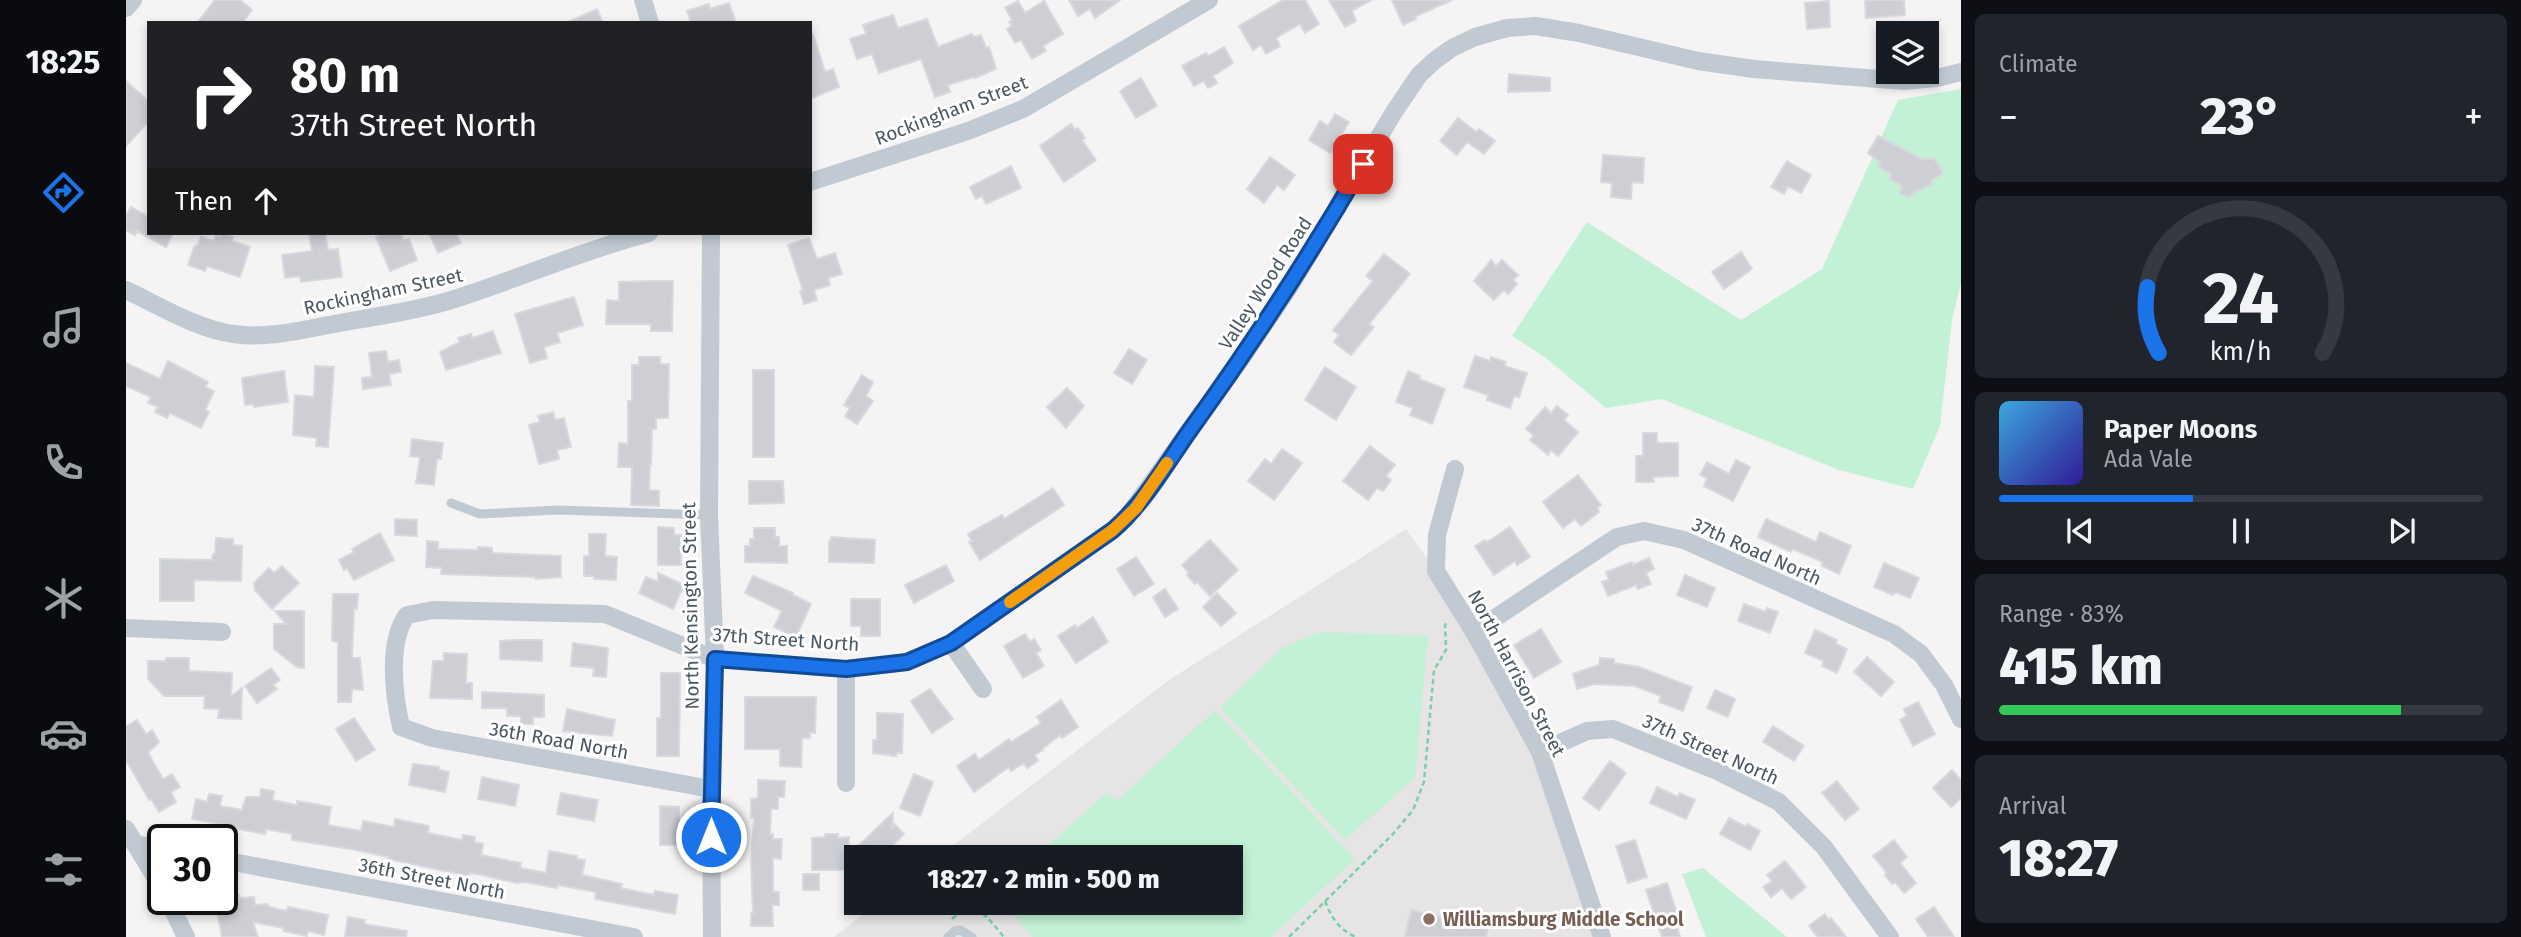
<!DOCTYPE html>
<meta charset="utf-8">
<style>
body{margin:0;font-family:"Fira Sans",sans-serif;background:#20242c;color:#f1f3f6;height:100vh;display:flex;flex-direction:column;font-size:26px;white-space:nowrap}
*{box-sizing:border-box;margin:0}
p{font-size:23px;color:#9ea1a6}
.icon{flex:none;width:38px;height:38px;fill:none;stroke:currentColor;stroke-width:2;stroke-linecap:round;stroke-linejoin:round}
.map{position:relative;flex:1;overflow:hidden}
.side{display:flex;flex-direction:column;gap:14px;padding:14px;background:#0d0f14;width:560px}
.side>*{flex:none}
.banner{position:absolute;left:21px;top:21px;width:665px;height:214px;border-radius:0px;box-shadow:0 4px 10px #0003;background:#202124;color:#fff;overflow:hidden}
.tools{position:absolute;left:1750px;top:21px;display:grid;gap:14px}
.tools a{display:grid;place-items:center;width:63px;height:63px;border-radius:0px;background:#171b24;box-shadow:0 4px 10px #0003;font-size:35px}
.speed{position:absolute;left:21px;top:824px;display:flex;gap:14px;font-size:35px;font-weight:700;text-align:center}
.speed>*{display:grid;place-content:center;width:91px;height:91px;border-radius:50%;background:#171b24;box-shadow:0 4px 10px #0003;line-height:1}
.speed .limit{border:4px solid #111;border-radius:10px;background:#fff;color:#111}
.pin{position:absolute;display:grid;place-items:center;width:60px;height:60px;color:#fff;margin:-30px;border-radius:14px;box-shadow:0 4px 10px #0006}
.me{position:absolute;width:77px;margin:-38px;rotate:0deg;stroke-linejoin:round;filter:drop-shadow(0 0 5px #0008)}
.turn{display:flex;align-items:center;gap:24px;height:147px;padding:0 28px;font-size:32px}
.turn .icon{width:91px;height:91px;stroke-width:2.5}
.turn b{display:block;font-size:49px;line-height:60px}
.then{display:flex;align-items:center;height:66px;padding:0 28px;background:#0003;gap:14px;font-size:26px}
.big{font-size:52px;font-weight:800;line-height:1.1}
.side .card{flex:1;display:flex;flex-direction:column;justify-content:center;gap:10px;min-width:0;padding:0 24px;border-radius:10px;background:#20242c}
.side .dial{align-items:center;gap:0}
.dial svg{height:182px;overflow:visible;fill:none;stroke:#363941;stroke-width:7;stroke-linecap:round;text-anchor:middle}
.dial text{fill:#f1f3f6;stroke:none}
.song{display:flex;align-items:center;gap:21px}
.cover{width:84px;height:84px;border-radius:10px;background:linear-gradient(135deg,hsl(200 70% 55%),hsl(250 70% 35%))}
.played{height:7px;border-radius:4px;background:linear-gradient(90deg,#1a73e8 40%,#363941 40%)}
.keys{display:flex;justify-content:space-around;direction:ltr}
.heat{display:flex;justify-content:space-between;align-items:center;font-size:38px;direction:ltr}
.charge{height:10px;border-radius:5px;background:linear-gradient(90deg,#34c759 83%,#363941 0)}
.trip{position:absolute;left:718px;top:845px;width:399px;height:70px;border-radius:0px;background:#171b24;box-shadow:0 4px 10px #0003;font-weight:800;line-height:70px;text-align:center}
main{display:flex;flex:1;min-height:0}
.tabs{display:flex;flex-direction:column;width:126px;justify-content:space-around;align-items:center;background:#090b0e;color:#9ea1a6}
.tabs .icon{width:49px;height:49px}
.tabs .on{color:#1a73e8}
.tabs b{font-size:32px;color:#f1f3f6}
.map>svg:first-child{display:block}
</style>
<main>
<nav class="tabs">
<b>18:25</b>
<svg class="icon on" aria-label="directions" viewBox="0 0 24 24"><path d="M12 3l9 9-9 9-9-9zM9 14v-3h6M13 9l2 2-2 2"/></svg>
<svg class="icon" aria-label="music" viewBox="0 0 24 24"><path d="M9 18V5l10-2v13"/><circle cx="6" cy="18" r="3"/><circle cx="16" cy="16" r="3"/></svg>
<svg class="icon" aria-label="phone" viewBox="0 0 24 24"><path d="M5 4h4l2 5-3 2q2 4 5 5l2-3 5 2v4C11 20 4 13 5 4z"/></svg>
<svg class="icon" aria-label="climate" viewBox="0 0 24 24"><path d="M12 3v18M4 7l16 10M4 17L20 7"/></svg>
<svg class="icon" aria-label="car" viewBox="0 0 24 24"><path d="M5 17H2v-5l4-1 3-4h7l3 4 3 1v5h-3M9 17h6M6 11h13"/><circle cx="7" cy="17" r="2"/><circle cx="17" cy="17" r="2"/></svg>
<svg class="icon" aria-label="filters" viewBox="0 0 24 24"><path d="M4 7h16M4 17h16"/><circle cx="9" cy="7" r="2"/><circle cx="15" cy="17" r="2"/></svg>
</nav>
<div class="map">
<svg width="1835" height="937" viewBox="0 0 1835 937">
<rect width="100%" height="100%" fill="#f5f3f3"/>
<!-- education -->
<path fill="#e6e4e5" d="M1280,529L1310,571L1414,752L1476,937H708L752,903H1104V858L812,857L1043,680Z"/>
<!-- green -->
<g fill="#c3f1d5">
<path d="M1835,89V283L1826,320L1814,426L1787,489L1713,470L1536,399L1480,408L1420,358L1386,336L1461,222L1615,320L1696,269L1772,100Z"/>
<path d="M1195,632L1302,636L1289,778L1219,840L1094,708L1157,647Z"/>
<path d="M1089,710L1229,859L1145,937H907L876,903H1104V858L910,857L981,792L991,801Z"/>
<path d="M1577,868L1661,937H1580L1556,874Z"/>
</g>
<!-- building -->
<g fill="#cdcfd5" stroke="#d7d9de" stroke-width="2">
<path d="M89,0H114L126,10L116,23H71Z"/>
<path d="M943,0H994L969,18L964,9L952,16Z"/>
<path d="M1157,0H1179L1193,24L1179,33L1174,24L1150,38L1154,46L1140,54L1135,45L1127,50L1113,26Z"/>
<path d="M1203,0H1245L1226,11L1230,21L1219,27Z"/>
<path d="M1266,0H1326L1288,17L1290,19L1277,25Z"/>
<path d="M1739,0H1778L1779,15L1740,18Z"/>
<path d="M892,1L899,13L918,1L937,34L917,46L920,51L906,59L895,40L889,43L881,29L886,26L883,22L886,20L879,8Z"/>
<path d="M1703,1L1704,27L1681,29L1679,3Z"/>
<path d="M603,3L610,23H565L561,11L583,4L584,9Z"/>
<path d="M471,9L477,23H440Z"/>
<path d="M767,15L772,28L801,19L812,47L846,34L847,37L855,35L860,48L863,47L870,69L849,78L848,77L822,85L824,92L809,97L795,59L753,73L746,54L731,59L724,39L740,34L737,25Z"/>
<path d="M687,34L699,72L707,69L713,87L684,99V35Z"/>
<path d="M1098,47L1107,63L1087,76L1091,83L1082,88L1078,81L1068,86L1056,66L1080,53L1082,56Z"/>
<path d="M1383,74L1424,78V91L1382,92Z"/>
<path d="M1015,78L1031,106L1010,118L994,91Z"/>
<path d="M0,81L23,102V121L0,146Z"/>
<path d="M1209,114L1223,122L1204,153L1183,140L1194,121L1202,126Z"/>
<path d="M1332,118L1350,132L1353,129L1369,141L1358,154L1341,142L1331,155L1314,141Z"/>
<path d="M945,124L949,130L952,128L959,138L956,140L970,160L938,182L914,146Z"/>
<path d="M1752,136L1796,159L1808,158L1817,173L1805,181L1806,184L1787,193L1784,197L1774,194L1776,186L1764,179L1765,174L1753,168L1754,162L1742,153Z"/>
<path d="M1477,155L1518,158L1517,183L1506,182L1505,199L1485,197L1486,183L1475,182Z"/>
<path d="M1144,157L1169,175L1158,190L1151,185L1138,203L1121,189Z"/>
<path d="M1661,161L1685,175L1675,193L1662,186L1658,194L1645,187Z"/>
<path d="M885,166L895,188L860,204L856,196L850,199L844,187Z"/>
<path d="M5,207L23,217V233H47L40,247L11,231L9,235L0,230V216Z"/>
<path d="M96,233L107,237L106,241L124,247L114,277L81,266L79,271L62,265L68,247L72,244L75,237L88,241L90,236L94,237Z"/>
<path d="M183,233H199L202,250L212,249L216,277L175,282L174,276L159,278L156,255L186,251Z"/>
<path d="M260,233H274L278,241L283,239L291,260L264,271L250,237Z"/>
<path d="M303,233H330L335,243L312,253Z"/>
<path d="M683,238L691,259L709,253L716,274L702,278L704,285L688,290L691,300L678,304L674,291L677,290L662,245Z"/>
<path d="M1615,252L1626,269L1598,289L1586,272Z"/>
<path d="M1258,254L1284,274L1243,324L1248,327L1225,355L1208,342L1213,335L1207,330L1247,281L1240,276Z"/>
<path d="M1365,260L1370,266L1376,260L1392,275L1387,280L1391,284L1382,294L1378,290L1368,300L1348,281Z"/>
<path d="M528,281H547L546,331H525V324H480L481,300L493,301V282Z"/>
<path d="M448,297L457,325L431,333L434,342L418,347L421,358L404,363L389,314Z"/>
<path d="M367,331L375,353L320,370L314,352L334,342L332,338L345,334L346,338Z"/>
<path d="M1003,349L1021,360L1006,384L988,373Z"/>
<path d="M260,351L262,362L273,360L275,372L263,374L265,385L237,389L236,378L246,377L243,353Z"/>
<path d="M1349,356L1364,361L1365,357L1380,362L1378,366L1401,373L1393,397L1388,396L1384,408L1361,400L1362,395L1338,387Z"/>
<path d="M513,357H534V364H543L542,418H530V429H526L525,465H524L523,490L533,491V506L505,505L506,467H492L493,443L502,444V401H506V365H513Z"/>
<path d="M42,361L82,382L79,387L88,391L79,410L83,412L75,428L44,413L41,418L29,412L32,407L22,403L25,397L0,386V363L34,379Z"/>
<path d="M189,366L208,367L202,447L190,446L191,438L167,435L169,395L188,397Z"/>
<path d="M1199,367L1230,387L1210,420L1179,400Z"/>
<rect x="627" y="370" width="21" height="87"/>
<path d="M158,371L162,402L128,407V404L119,405L116,378Z"/>
<path d="M1282,371L1294,376L1293,379L1319,389L1306,424L1284,415L1287,408L1270,402Z"/>
<path d="M736,375L747,382L740,396L747,401L731,424L719,416L724,408L718,405Z"/>
<path d="M941,388L958,406L940,428L921,407Z"/>
<path d="M1431,406L1442,415L1438,420L1452,432L1432,456L1425,450L1422,455L1404,440L1408,436L1400,429L1419,407L1425,413Z"/>
<path d="M427,412L429,420L438,418L445,447L431,450L433,459L413,464L403,425L414,422L412,416Z"/>
<path d="M1517,433H1531V443H1552V476L1527,477L1528,482H1510V456H1517Z"/>
<path d="M286,439L317,443L315,459H311L308,485L290,483L294,457L284,456Z"/>
<path d="M1244,446L1269,465L1260,476L1265,480L1257,491L1251,488L1242,500L1217,481Z"/>
<path d="M1156,449L1176,463L1148,500L1122,481L1139,459L1145,464Z"/>
<path d="M1610,460L1624,467L1607,501L1578,486L1581,478L1574,475L1581,462L1603,474Z"/>
<path d="M1452,475L1475,505L1471,508L1473,512L1455,526L1449,519L1437,528L1417,502Z"/>
<path d="M623,481H657L658,503L623,504Z"/>
<path d="M927,488L938,505L854,560L843,542L846,541L842,534L876,515L878,519Z"/>
<path d="M269,519L291,520V536L269,535Z"/>
<path d="M1640,519L1690,542L1694,532L1725,546L1713,574L1696,566L1697,562L1667,549L1665,552L1632,537Z"/>
<path d="M532,527L548,528V535H555V565H532Z"/>
<path d="M1384,527L1404,557L1391,565L1389,561L1368,575L1349,546L1359,540L1361,542Z"/>
<path d="M628,528H649V537H653V546H661V563L619,562V546H624V539H628Z"/>
<path d="M254,533L268,560L228,580L221,568L218,570L213,560L228,552L226,549Z"/>
<path d="M463,534H480L479,556L491,557L490,580L468,579V576H458V556H463Z"/>
<path d="M705,537L749,540L748,563L703,562V541H705Z"/>
<path d="M90,538L107,539V545L116,546L115,581L68,580V601H34V559L86,560L87,554H89Z"/>
<path d="M1084,540L1112,570L1084,596L1071,582L1069,584L1061,575L1063,573L1056,565Z"/>
<path d="M301,541L312,542V549L352,550V547L366,548V553L435,556V577L410,579V577L315,574L316,568L300,567Z"/>
<path d="M1010,557L1028,584L1008,596L991,569Z"/>
<path d="M1523,558L1528,569L1520,573L1525,584L1512,589L1510,585L1482,596L1476,582L1483,580L1480,572L1506,562L1507,565Z"/>
<path d="M1758,563L1793,578L1784,598L1769,592L1767,595L1748,587Z"/>
<path d="M820,565L828,581L788,603L779,585Z"/>
<path d="M156,566L173,583L146,609L129,590L128,583L143,568L148,573Z"/>
<path d="M532,573L558,585L547,609L513,593L520,577L532,582Z"/>
<path d="M1559,575L1589,588L1581,607L1551,595Z"/>
<path d="M627,576L667,593V595L685,604L670,637L648,627L656,611L619,593Z"/>
<path d="M1039,589L1052,609L1039,617L1027,597Z"/>
<path d="M1091,593L1110,613L1095,626L1077,607Z"/>
<path d="M207,594H232L231,609L228,608L226,658H234L237,690L226,689L225,702H212V642L206,641Z"/>
<path d="M725,599H754V636H735V626H725Z"/>
<path d="M1618,604L1640,612L1641,608L1652,612L1644,633L1612,621Z"/>
<path d="M149,611H178V668L171,667L148,649V624H160Z"/>
<path d="M967,617L982,642L950,663L932,636L949,625L951,628Z"/>
<path d="M1415,629L1435,662L1408,678L1388,645Z"/>
<path d="M1689,630L1711,640L1710,644L1721,649L1711,673L1696,666L1698,661L1679,653Z"/>
<path d="M899,634L904,642L908,639L915,650L910,653L918,666L897,678L878,646Z"/>
<path d="M388,640H416V661L374,659V641Z"/>
<path d="M447,643L482,648L480,677L467,676L468,668L445,666Z"/>
<path d="M318,653L341,654L340,683H346V699L304,698L307,661H318Z"/>
<path d="M1741,657L1768,682L1755,696L1728,672Z"/>
<path d="M40,658H63V671L106,673L105,696L116,688L115,719L92,718L93,709L78,708L79,696H38L22,679V661H40Z"/>
<path d="M1474,658L1488,659V663L1513,667L1566,687L1557,711L1533,702L1535,696L1509,686L1468,684L1451,689L1447,674L1473,665Z"/>
<path d="M145,668L154,680L147,685L151,689L131,703L119,686Z"/>
<path d="M535,673H554L553,756H531V718H535Z"/>
<path d="M804,689L827,719L806,733L785,701Z"/>
<path d="M1589,690L1609,699L1602,717L1581,708Z"/>
<path d="M356,692L418,695V717H407V724H395V716H381V708H356Z"/>
<path d="M619,697H690L689,733L684,732V738H676L675,767L654,766V749H619Z"/>
<path d="M935,700L952,727L936,738L934,735L916,749L917,750L909,755L912,761L901,768L898,763L885,771L883,767L848,792L831,766L849,754L853,760L883,739L885,742L915,723L911,717Z"/>
<path d="M1792,702L1809,734L1787,746L1774,720L1781,716L1778,709Z"/>
<path d="M441,709L489,720L486,736L437,731Z"/>
<path d="M751,713L777,714L776,753H770V756L747,753V740H751Z"/>
<path d="M228,718L249,750L230,761L210,729Z"/>
<path d="M11,720L20,734L26,730L33,742L22,753L37,779L46,774L54,787L45,792L50,802L33,812L25,799L23,800L0,760V727Z"/>
<path d="M1647,726L1678,746L1668,761L1637,742Z"/>
<path d="M1484,761L1500,773L1473,810L1457,798Z"/>
<path d="M287,764L313,767V770L323,772L319,792L283,785Z"/>
<path d="M1826,770L1835,780V798L1825,807L1807,788Z"/>
<path d="M788,774L807,782L794,816L774,808Z"/>
<path d="M356,777L393,785L389,806L352,799Z"/>
<path d="M632,780L659,781L658,797H652V809H645L644,834H647V839H656L655,859L647,858V892H653V905H646L647,926H625V913H627L625,861L628,818H625V799L632,798Z"/>
<path d="M1711,781L1733,809L1719,820L1696,793Z"/>
<path d="M1531,787L1552,797L1554,793L1569,800L1560,819L1524,803Z"/>
<path d="M135,789L148,791L146,800L171,805V801L205,807L202,825L235,831L237,821L268,827L269,819L303,826L302,833L336,840L337,835L349,837L348,842L357,844L355,855L395,863L394,868L420,873L423,851L451,856V859L459,860L456,875L496,884L495,888L528,895L529,891L552,895L549,914L469,899L470,892L432,885L431,888L399,882L391,883L351,874L343,873V876L262,859V857L225,849L166,840V834L140,829L139,834L112,829V827L66,819L70,799L81,802L83,794L96,796L94,806L116,810L120,797H134Z"/>
<path d="M435,793L472,800L468,821L431,814Z"/>
<path d="M534,806L553,807V845H534Z"/>
<path d="M767,813L766,829L768,824L778,834L767,845L770,848L759,858H741L731,847Z"/>
<path d="M1603,818L1620,827L1621,824L1634,831L1624,850L1594,834Z"/>
<path d="M699,834H712V838L723,837V870H686V838L699,837Z"/>
<path d="M1509,840L1521,877L1502,883L1490,846Z"/>
<path d="M1768,840L1781,857L1774,863L1790,883L1778,893L1769,882L1766,884L1759,875L1761,873L1747,856Z"/>
<path d="M1659,861L1680,887L1665,899L1656,888L1645,897L1637,887L1646,881L1641,875Z"/>
<rect x="677" y="874" width="16" height="16"/>
<path d="M1541,883L1554,922L1550,923L1554,937H1536L1520,890Z"/>
<path d="M113,895V898L128,897L129,905L142,904L143,907L161,911L162,907L202,915L198,935L182,931L181,936L157,931L158,928L127,922L132,937H96L89,900Z"/>
<path d="M1808,907L1828,937H1802L1790,919Z"/>
<path d="M1285,910L1362,927L1360,937H1279Z"/>
<path d="M1699,914L1703,920L1705,918L1720,937H1692L1683,926Z"/>
<path d="M222,917L239,920L238,924L281,931L280,937H219Z"/>
</g>
<g fill="none" stroke-linecap="round" stroke-linejoin="round">
<!-- path -->
<g stroke="#7ad0a6" stroke-width="2.5" stroke-dasharray="5 3.5" stroke-linecap="butt">
<path d="M1199,901C1205,917 1213,930 1230,937"/>
<path d="M826,919C851,897 862,919 878,937"/>
<path d="M1163,937L1267,834L1287,810L1298,782L1308,670L1320,650L1319,625L1322,621"/>
</g>
<!-- service -->
<g stroke="#c1cad2" stroke-width="9">
<path d="M325,503L354,514L432,510L583,515"/>
<path d="M822,937L829,931L834,930L846,937"/>
</g>
<!-- minor -->
<g stroke="#c1cad2" stroke-width="18">
<path d="M517,0L524,23"/>
<path d="M0,8L7,0"/>
<path d="M684,182L842,131L897,109L1083,0"/>
<path d="M585,233L583,515L589,659L585,789L586,937"/>
<path d="M0,290C32,305 73,330 108,334C140,339 176,330 208,324C246,317 285,312 322,301C390,280 454,251 523,233"/>
<path d="M1329,469L1311,535L1310,571L1348,632L1414,752L1476,937"/>
<path d="M0,628L96,632"/>
<path d="M1348,632L1491,537L1518,531L1558,540L1768,634L1795,654L1818,685L1835,719"/>
<path d="M825,643L857,689"/>
<path d="M1414,752L1461,731L1487,729L1591,771L1653,802L1698,847L1764,937"/>
<path d="M720,783V669"/>
<path d="M585,789L306,738L275,727C268,696 261,642 281,615L307,610L479,614L589,659L720,669L781,662L825,643L987,530L1001,517L1115,359L1166,283L1268,112L1293,75L1308,61L1326,48L1349,37L1381,28L1410,26L1453,33L1572,61L1628,69L1778,81L1811,78L1835,72"/>
<path d="M0,829L37,890"/>
<path d="M9,844L37,849"/>
<path d="M96,860L508,937"/>
<path d="M42,900L60,937"/>
</g>
</g>
<g fill="none" stroke-linecap="round" stroke-linejoin="round">
<defs>
<path id="route" d="M585,837L589,659L720,669L781,662L825,643L987,530C1018,503 1039,466 1062,433C1125,346 1183,257 1237,164"/>
</defs>
<!-- route casing -->
<use href="#route" stroke="#114b97" stroke-width="18"/>
<!-- route -->
<use href="#route" stroke="#1a73e8" stroke-width="12"/>
<!-- slow -->
<path stroke="#f59e0b" stroke-width="12" d="M884,602L987,530L1010,508L1041,463"/>
</g>
<!-- markers -->
<circle fill="#8d6e63" stroke="#fff" stroke-width="2.5" cx="1303" cy="919" r="7"/>
<g text-anchor="middle" stroke-width="6" stroke-linejoin="round" paint-order="stroke">
<!-- street labels -->
<g font-size="19" fill="#4a5661" stroke="#fff">
<text transform="translate(825 110) rotate(-21)" y="7">Rockingham Street</text>
<text transform="translate(1139 283) rotate(-57)" y="7">Valley Wood Road</text>
<text transform="translate(257 291) rotate(-12)" y="7">Rockingham Street</text>
<text transform="translate(1631 551) rotate(24)" y="7">37th Road North</text>
<text transform="translate(564 606) rotate(-91)" y="7">North Kensington Street</text>
<text transform="translate(660 639) rotate(4)" y="7">37th Street North</text>
<text transform="translate(1391 673) rotate(62)" y="7">North Harrison Street</text>
<text transform="translate(433 740) rotate(10)" y="7">36th Road North</text>
<text transform="translate(1585 749) rotate(24)" y="7">37th Street North</text>
<text transform="translate(306 878) rotate(11)" y="7">36th Street North</text>
</g>
<!-- education labels -->
<g font-size="19" font-weight="bold" fill="#785e54" stroke="#fff" text-anchor="start">
<text x="1317" y="926">Williamsburg Middle School</text>
</g>
</g>
</svg>
<div class="tools">
<a><svg class="icon" aria-label="layers" viewBox="0 0 24 24"><path d="M12 4l9 5-9 5-9-5zM3 14l9 5 9-5"/></svg></a>
</div>
<div class="speed"><div class="limit">30</div></div>
<div class="pin" style="left:1237px;top:164px;background:#d93025"><svg class="icon" aria-label="arrive" viewBox="0 0 24 24"><path d="M6 21V4h12l-3 4 3 4H6"/></svg></div>
<svg class="me" style="left:585px;top:837px" viewBox="-20 -20 40 40"><circle r="17" fill="#1a73e8" stroke="#fff" stroke-width="3"/><path d="M0-11L8 9 0 5-8 9z" fill="#fff"/></svg>
<div class="trip">18:27 · 2 min · 500 m</div>
<div class="banner">
<div class="turn"><svg class="icon" aria-label="right" viewBox="0 0 24 24"><path d="M7 20v-9h11M14 6l5 5-5 5"/></svg><div><b>80 m</b>37th Street North</div></div>
<div class="then">Then<svg class="icon" aria-label="ahead" viewBox="0 0 24 24"><path d="M12 20V5M6 11l6-6 6 6"/></svg></div>
</div>
</div>
<section class="side">
<div class="card"><p>Climate</p>
<div class="heat"><a>−</a><b class="big">23°</b><a>+</a></div>
</div>
<div class="card dial"><svg viewBox="0 0 100 80">
<path d="M14 69A42 42 0 1 1 86 69"/>
<path d="M14 69A42 42 0 0 1 9 40" stroke="#1a73e8"/>
<text x="50" y="56" font-size="32" font-weight="700">24</text>
<text x="50" y="72" font-size="11">km/h</text>
</svg></div>
<div class="card">
<div class="song"><i class="cover"></i><div><b>Paper Moons</b><p>Ada Vale</p></div></div>
<div class="played"></div>
<div class="keys"><svg class="icon" aria-label="previous" viewBox="0 0 24 24"><path d="M18 5L8 12l10 7zM5 5v14"/></svg><svg class="icon" aria-label="pause" viewBox="0 0 24 24"><path d="M8 5v14M16 5v14"/></svg><svg class="icon" aria-label="next" viewBox="0 0 24 24"><path d="M6 5l10 7-10 7zM19 5v14"/></svg></div>
</div>
<div class="card"><p>Range · 83%</p><b class="big">415 km</b><div class="charge"></div></div>
<div class="card"><p>Arrival</p><b class="big">18:27</b></div>
</section>
</main>
